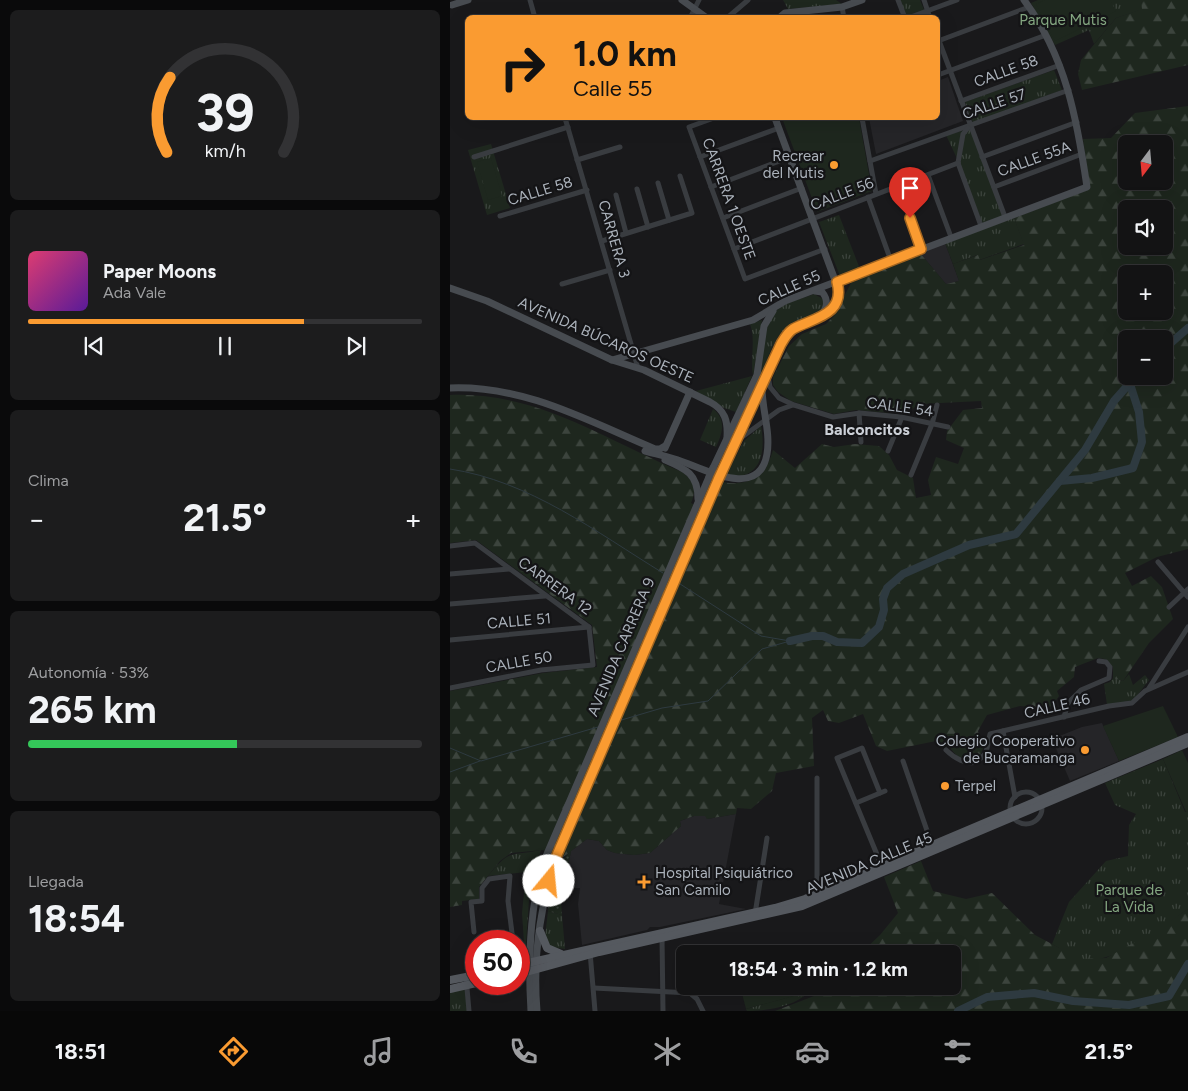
<!DOCTYPE html>
<html lang="es">
<meta charset="utf-8">
<style>
body{margin:0;font-family:Figtree,sans-serif;background:#1c1c1d;color:#f1f3f6;height:100vh;display:flex;flex-direction:column;font-size:19px;white-space:nowrap}
*{box-sizing:border-box;margin:0}
p{font-size:16px;color:#9d9ea0}
.icon{flex:none;width:28px;height:28px;fill:none;stroke:currentColor;stroke-width:2;stroke-linecap:round;stroke-linejoin:round}
.map{position:relative;flex:1;overflow:hidden}
.drawer{display:flex;flex-direction:column;gap:10px;padding:10px;background:#0a0a0b;width:450px}
.drawer>*{flex:none}
.guide{position:absolute;left:15px;top:15px;width:475px;height:105px;border-radius:8px;box-shadow:0 5px 20px #0002,0 0 0 1px #323234;background:#fa9b31;color:#111;overflow:hidden}
.needle{width:32px;rotate:196deg}
.fabs{position:absolute;left:668px;top:135px;display:grid;gap:10px}
.fabs a{display:grid;place-items:center;width:55px;height:55px;border-radius:8px;background:#131314;box-shadow:0 5px 20px #0002,0 0 0 1px #323234;font-size:25px}
.speed{position:absolute;left:15px;top:930px;display:flex;gap:10px;font-size:25px;font-weight:700;text-align:center}
.speed>*{display:grid;place-content:center;width:65px;height:65px;border-radius:50%;background:#131314;box-shadow:0 5px 20px #0002,0 0 0 1px #323234;line-height:1}
.speed .limit{border:8px solid #d22;background:#fff;color:#111}
.pin{position:absolute;display:grid;place-items:center;width:42px;height:42px;color:#fff;margin:-51px -21px;border-radius:50% 50% 50% 0;rotate:-45deg;box-shadow:0 0 5px #0007}
.pin .icon{rotate:45deg}
.me{position:absolute;width:55px;margin:-28px;rotate:17deg;stroke-linejoin:round;filter:drop-shadow(0 0 4px #0008)}
.turn{display:flex;align-items:center;gap:18px;height:105px;padding:0 25px;font-size:22px}
.turn .icon{width:65px;height:65px;stroke-width:2.5}
.turn b{display:block;font-size:35px;line-height:42px}
.big{font-size:38px;font-weight:700;line-height:1.1}
.drawer .tile{flex:1;display:flex;flex-direction:column;justify-content:center;gap:8px;min-width:0;padding:0 18px;border-radius:8px;background:#1c1c1d}
.drawer .dial{align-items:center;gap:0}
.dial svg{height:130px;overflow:visible;fill:none;stroke:#323234;stroke-width:7;stroke-linecap:round;text-anchor:middle}
.dial text{fill:#f1f3f6;stroke:none}
.song{display:flex;align-items:center;gap:15px}
.cover{width:60px;height:60px;border-radius:8px;background:linear-gradient(135deg,hsl(340 70% 55%),hsl(270 70% 35%))}
.played{height:5px;border-radius:2px;background:linear-gradient(90deg,#fa9b31 70%,#323234 70%)}
.keys{display:flex;justify-content:space-around;direction:ltr}
.heat{display:flex;justify-content:space-between;align-items:center;font-size:28px;direction:ltr}
.charge{height:8px;border-radius:4px;background:linear-gradient(90deg,#34c759 53%,#323234 0)}
.trip{position:absolute;left:226px;top:945px;width:285px;height:50px;border-radius:8px;background:#131314;box-shadow:0 5px 20px #0002,0 0 0 1px #323234;font-weight:700;line-height:50px;text-align:center}
.menu{display:flex;height:80px;justify-content:space-around;align-items:center;background:#080808;color:#9d9ea0}
.menu .icon{width:35px;height:35px}
.menu .selected{color:#fa9b31}
.menu b{font-size:22px;color:#f1f3f6}
main{display:flex;flex:1;min-height:0}
.map>svg:first-child{display:block}
</style>
<main>
<section class="drawer">
<div class="tile dial"><svg viewBox="0 0 100 80">
<path d="M14 69A42 42 0 1 1 86 69"/>
<path d="M14 69A42 42 0 0 1 16 23" stroke="#fa9b31"/>
<text x="50" y="56" font-size="32" font-weight="700">39</text>
<text x="50" y="72" font-size="11">km/h</text>
</svg></div>
<div class="tile">
<div class="song"><i class="cover"></i><div><b>Paper Moons</b><p>Ada Vale</p></div></div>
<div class="played"></div>
<div class="keys"><svg class="icon" aria-label="previous" viewBox="0 0 24 24"><path d="M18 5L8 12l10 7zM5 5v14"/></svg><svg class="icon" aria-label="pause" viewBox="0 0 24 24"><path d="M8 5v14M16 5v14"/></svg><svg class="icon" aria-label="next" viewBox="0 0 24 24"><path d="M6 5l10 7-10 7zM19 5v14"/></svg></div>
</div>
<div class="tile"><p>Clima</p>
<div class="heat"><a>−</a><b class="big">21.5°</b><a>+</a></div>
</div>
<div class="tile"><p>Autonomía · 53%</p><b class="big">265 km</b><div class="charge"></div></div>
<div class="tile"><p>Llegada</p><b class="big">18:54</b></div>
</section>
<div class="map">
<svg width="738" height="1011" viewBox="0 0 738 1011">
<defs>
<pattern id="grass-tufts" width="24" height="20" patternUnits="userSpaceOnUse" patternTransform="scale(1.25)"><rect width="24" height="20" fill="#1e271e"/><path d="M3 7l-1-3M5 7V3M7 7l1-3M15 17l-1-3M17 17v-4M19 17l1-3" fill="none" stroke="#3c443d"/></pattern>
<pattern id="forest-firs" width="22" height="20" patternUnits="userSpaceOnUse" patternTransform="scale(1.25)"><rect width="22" height="20" fill="#1e271e"/><path d="M5 1l3.5 6h-7zM16 11l3.5 6h-7z" fill="#3c443d"/></pattern>
<pattern id="garden-dots" width="8" height="8" patternUnits="userSpaceOnUse" patternTransform="scale(1.25)"><rect width="8" height="8" fill="#1e271e"/><path d="M2 2h.1M6 6h.1" fill="none" stroke="#3c443d" stroke-width="1.8" stroke-linecap="round"/></pattern>
</defs>
<rect width="100%" height="100%" fill="#19191b"/>
<!-- built -->
<g fill="#252528">
<path d="M498,77L513,121L426,154L419,118H488V81Z"/>
<path d="M495,243L509,281L496,284L470,253Z"/>
<path d="M652,723L669,761L620,781L602,739L632,727Z"/>
<path d="M286,814L269,904L296,909L210,927H200L197,930L132,945L128,904L130,888H114L121,851L137,839L149,841L157,850L165,853L184,855L200,853L231,826L230,821L244,816H256L257,819Z"/>
</g>
<!-- grass -->
<g fill="url(#grass-tufts)">
<path d="M333,0H386L392,4L338,9Z"/>
<path d="M450,0H470L477,17H456Z"/>
<path d="M588,0H691L693,9L666,18L644,44L639,30L605,45L581,3Z"/>
<path d="M604,70L612,90L523,123L515,102Z"/>
<path d="M520,129L553,216L532,223L511,167L496,135Z"/>
<path d="M41,144L60,208L37,215L18,150Z"/>
<path d="M389,215L410,269L390,276L369,222Z"/>
<path d="M564,218L574,244L529,260L527,255L503,264L495,243Z"/>
<path d="M364,294L373,299L374,307C363,319 348,319 336,328C321,340 317,365 308,381C315,359 309,322 331,307C340,301 354,298 364,294Z"/>
<path d="M312,320L303,376C300,358 306,340 300,324Z"/>
<path d="M302,376L286,412L274,408L246,391Z"/>
<path d="M263,409C277,420 272,434 266,447L250,440Z"/>
<path d="M311,426C316,452 311,482 276,475L294,441Z"/>
<path d="M679,674L683,685L695,675L699,680L683,701L657,705L654,684L660,682L663,678L673,681Z"/>
<path d="M713,759L735,812L738,811V909C714,926 659,968 629,959C620,956 610,948 602,944L619,902L656,861L678,856L679,825L686,814L665,805L655,783Z"/>
<path d="M91,850L80,885L75,958L72,913L76,872L38,876C61,848 59,857 91,850Z"/>
<path d="M98,911L112,915L115,949L101,947L95,937Z"/>
<path d="M353,986H355L357,993C345,1007 314,1011 297,1011L296,1009L354,993Z"/>
<path d="M15,988L17,1011H0V991Z"/>
</g>
<!-- forest -->
<g fill="url(#forest-firs)" fill-rule="evenodd">
<path d="M691,0H738V65L632,90L628,74L631,60L666,18L692,9Z"/>
<path d="M738,106V549L707,557L675,573L682,586L701,576L712,587L723,619L699,643L673,681L663,678V667L655,659L648,658L625,667L624,677L607,691L609,696L602,706L594,708L570,706L537,715L528,731L530,743H535L530,756L526,760C514,762 505,756 499,746L489,748L486,741L437,751L426,746L413,714L389,723L378,721L373,710L362,718L364,766L326,773L322,791L301,809L287,808L286,814L257,819L255,816H244L230,821L231,826L200,853L184,855L165,853L157,850L149,841L137,839L112,858L93,850L61,853L50,861L29,887V899L12,901V905L0,907V691L93,673L147,667L142,625L26,540L0,543V395C86,391 156,440 232,472C244,481 247,489 241,503L259,512L273,482C299,487 316,476 323,450L345,468L372,444L384,447L405,444L429,446L439,455L447,470L463,478L466,498L481,495L478,480L486,457L508,464L514,448L496,440L497,431L513,410L532,408L531,401L470,404L454,414L406,410L384,414L341,401L328,392L323,385V377L339,346L352,334L376,324L384,316L401,283L470,253L496,284L509,281L503,264L528,255L530,260L574,245L564,218L640,189L633,139L661,138L685,113ZM676,144H714V181H676ZM676,209H714V246H676ZM676,274H714V311H676ZM676,339H714V376H676Z"/>
<path d="M471,861L483,891L516,899L542,893L585,935L630,959L656,958L707,930L738,909V1011H325L364,996L375,986H502V954H410L430,935L448,913L434,877Z"/>
</g>
<!-- garden -->
<path fill="url(#garden-dots)" d="M121,851L111,902L112,915L98,911C102,890 104,865 121,851Z"/>
<!-- pitch -->
<g fill="#1e271e">
<path d="M595,0H660L666,11L605,41L586,4Z"/>
<path d="M332,118H409L422,191L367,212Z"/>
<path d="M41,158L52,196L38,200L27,162Z"/>
<path d="M713,706L728,737L669,761L653,726Z"/>
<path d="M732,750L738,763V811L736,812L713,759Z"/>
<path d="M290,986H353L355,993L296,1009Z"/>
</g>
<g fill="none" stroke-linecap="round" stroke-linejoin="round">
<!-- stream -->
<g stroke="#2e3a40" stroke-width="1">
<path d="M0,469C80,481 146,532 213,573"/>
<path d="M227,582L311,636L340,641"/>
<path d="M168,721L212,708L258,701L312,649L340,641"/>
<path d="M0,748L31,761L148,727"/>
<path d="M0,772L30,761"/>
</g>
<!-- river -->
<g stroke="#2e3a40" stroke-width="8">
<path d="M714,349L738,328"/>
<path d="M610,481L642,478L683,468L692,442L689,412L680,384"/>
<path d="M340,641L362,636H373L387,642L412,643L429,627L434,610L433,599L437,588L453,574L519,545L566,534L635,450L664,401L686,376"/>
<path d="M508,1011L537,997L584,993L623,1001L679,1005L719,996L738,964"/>
</g>
<!-- street -->
<g stroke="#393c40" stroke-width="5">
<path d="M80,0L85,18"/>
<path d="M448,0L455,18"/>
<path d="M474,0L480,18"/>
<path d="M392,7L394,18"/>
<path d="M240,18L249,0"/>
<path d="M277,18L298,0"/>
<path d="M458,18L507,0"/>
<path d="M488,38L555,217"/>
<path d="M488,41L579,7"/>
<path d="M488,75L596,35"/>
<path d="M511,101L610,65"/>
<path d="M115,118L188,368"/>
<path d="M264,118L239,127L295,279L375,249"/>
<path d="M412,118L426,194"/>
<path d="M24,157L118,127"/>
<path d="M250,157L329,128"/>
<path d="M532,157L627,122"/>
<path d="M127,160L170,147"/>
<path d="M420,161L619,90"/>
<path d="M508,163L531,226"/>
<path d="M508,163L513,134L518,128"/>
<path d="M478,175L501,237"/>
<path d="M208,183L219,220"/>
<path d="M448,186L471,249"/>
<path d="M261,187L340,157"/>
<path d="M544,187L632,154"/>
<path d="M187,189L198,227"/>
<path d="M166,195L176,233"/>
<path d="M418,197L441,261"/>
<path d="M50,216L137,190"/>
<path d="M273,218L352,188"/>
<path d="M152,241L242,213L230,176"/>
<path d="M284,249L508,163"/>
<path d="M112,284L160,270"/>
<path d="M318,376L320,387L329,398L344,405L383,417L410,413L451,417L498,427"/>
<path d="M409,413L411,442"/>
<path d="M288,440L329,410L343,405"/>
<path d="M438,451L452,417"/>
<path d="M461,475L482,424L487,405"/>
<path d="M0,546L25,543L139,627L143,665L91,670L0,688"/>
<path d="M708,562L738,597"/>
<path d="M0,574L59,569"/>
<path d="M0,604L95,596"/>
<path d="M719,607L738,589"/>
<path d="M0,640L139,627"/>
<path d="M699,688L738,627"/>
<path d="M614,717L618,703L631,690L659,678L660,667L656,662L649,661"/>
<path d="M553,731L565,797"/>
<path d="M496,750C504,758 516,765 527,762L536,753L540,734L659,706L682,703L695,691L738,672"/>
<path d="M453,761L483,848"/>
<path d="M367,778V895"/>
<circle cx="576" cy="808" r="16"/>
<path d="M430,793L412,748L387,758L433,869"/>
<path d="M406,803L435,791"/>
<path d="M305,914L317,838"/>
<path d="M24,932L21,902L32,901V888L39,879L60,876L58,901L63,941"/>
<path d="M212,937L213,1011"/>
<path d="M140,952L145,1011"/>
<path d="M16,977L19,1011"/>
<path d="M144,988L240,993L247,999L253,1011"/>
</g>
<!-- secondary -->
<g stroke="#474b50" stroke-width="7">
<path d="M232,0L257,18"/>
<path d="M2,5L18,0"/>
<path d="M329,18L335,13L392,7L412,0"/>
<path d="M0,288L37,301L162,360L194,370L260,402C275,410 278,421 277,437"/>
<path d="M365,291L372,292C379,300 377,309 370,316"/>
<path d="M162,360L303,320L335,301L637,187C627,119 616,57 574,0"/>
<path d="M0,388C75,385 138,421 205,449H210L215,446"/>
<path d="M215,448L240,392"/>
<path d="M195,451C206,454 217,456 228,460C253,468 309,501 317,454C321,431 311,407 312,384"/>
<path d="M215,460C236,469 248,474 248,499"/>
<path d="M263,468L307,375L314,326L323,311"/>
<path d="M272,471L336,336C354,315 382,327 389,291L325,118"/>
<path d="M81,1011C78,962 79,908 94,861L259,477"/>
<path d="M87,1011C83,963 89,914 103,868L268,480"/>
</g>
<!-- primary -->
<g stroke="#55595f" stroke-width="8">
<path d="M90,931L97,948L111,954"/>
<path d="M69,965L325,908L355,899L738,737"/>
<path d="M69,974L149,952L352,906L738,743"/>
<path d="M0,980L26,975"/>
<path d="M0,989L26,983"/>
</g>
<!-- secondary-bridge -->
<g stroke="#474b50" stroke-width="7">
<path d="M259,477L263,468"/>
<path d="M268,480L272,471"/>
</g>
</g>
<g fill="none" stroke-linecap="round" stroke-linejoin="round">
<defs>
<path id="route" d="M99,881L107,855L268,480L331,344C334,339 337,333 343,329C363,318 396,315 387,282L471,249L460,218"/>
</defs>
<!-- route casing -->
<use href="#route" stroke="#a26520" stroke-width="12"/>
<!-- route -->
<use href="#route" stroke="#fa9b31" stroke-width="9"/>
</g>
<!-- markers -->
<g fill="#fa9b31" stroke="#141416" stroke-width="2">
<circle cx="384" cy="165" r="5"/>
<circle cx="635" cy="750" r="5"/>
<circle cx="495" cy="786" r="5"/>
<path d="M191.5 874.5h5v5h5v5h-5v5h-5v-5h-5v-5h5z"/>
</g>
<g text-anchor="middle" stroke-width="4.5" stroke-linejoin="round" paint-order="stroke">
<!-- park labels -->
<g font-size="15" fill="#84a781" stroke="#141416">
<text x="613" y="25">Parque Mutis</text>
<text x="679" y="895">Parque de<tspan x="679" dy="17">La Vida</tspan></text>
</g>
<!-- street labels -->
<g font-size="15" fill="#abb2bb" stroke="#141416">
<text transform="translate(556 71) rotate(-20)" y="5">CALLE 58</text>
<text transform="translate(544 104) rotate(-19)" y="5">CALLE 57</text>
<text transform="translate(584 159) rotate(-20)" y="5">CALLE 55A</text>
<text transform="translate(90 191) rotate(-17)" y="5">CALLE 58</text>
<text transform="translate(392 194) rotate(-21)" y="5">CALLE 56</text>
<text transform="translate(279 199) rotate(70)" y="5">CARRERA 1 OESTE</text>
<text transform="translate(164 239) rotate(74)" y="5">CARRERA 3</text>
<text transform="translate(339 288) rotate(-24)" y="5">CALLE 55</text>
<text transform="translate(156 340) rotate(24)" y="5">AVENIDA BÚCAROS OESTE</text>
<text transform="translate(450 407) rotate(8)" y="5">CALLE 54</text>
<text transform="translate(105 586) rotate(36)" y="5">CARRERA 12</text>
<text transform="translate(69 621) rotate(-5)" y="5">CALLE 51</text>
<text transform="translate(171 647) rotate(-67)" y="5">AVENIDA CARRERA 9</text>
<text transform="translate(69 662) rotate(-10)" y="5">CALLE 50</text>
<text transform="translate(607 706) rotate(-13)" y="5">CALLE 46</text>
<text transform="translate(419 863) rotate(-23)" y="5">AVENIDA CALLE 45</text>
</g>
<!-- poi labels -->
<g font-size="15" fill="#abb2bb" stroke="#141416" text-anchor="end">
<text x="374" y="161">Recrear<tspan x="374" dy="17">del Mutis</tspan></text>
<text x="625" y="746">Colegio Cooperativo<tspan x="625" dy="17">de Bucaramanga</tspan></text>
<text x="505" y="791" text-anchor="start">Terpel</text>
<text x="205" y="878" text-anchor="start">Hospital Psiquiátrico<tspan x="205" dy="17">San Camilo</tspan></text>
</g>
<!-- neighbourhood labels -->
<g font-size="16" font-weight="bold" fill="#ccd0d7" stroke="#141416">
<text x="417" y="435">Balconcitos</text>
</g>
</g>
</svg>
<div class="fabs">
<a><svg class="needle" viewBox="-14 -14 28 28"><path d="M0-13l5 13h-10z" fill="#e53935"/><path d="M0 13l5-13h-10z" fill="#9d9ea0"/></svg></a>
<a><svg class="icon" aria-label="sound" viewBox="0 0 24 24"><path d="M4 9h4l5-4v14l-5-4H4zM17 9q2 3 0 6"/></svg></a>
<a>+</a>
<a>−</a>
</div>
<div class="speed"><div class="limit">50</div></div>
<div class="pin" style="left:460px;top:218px;background:#d93025"><svg class="icon" aria-label="arrive" viewBox="0 0 24 24"><path d="M6 21V4h12l-3 4 3 4H6"/></svg></div>
<svg class="me" style="left:99px;top:881px" viewBox="-20 -20 40 40"><circle r="19" fill="#fff"/><path d="M0-13L10 11 0 6-10 11z" fill="#fa9b31"/></svg>
<div class="trip">18:54 · 3 min · 1.2 km</div>
<div class="guide">
<div class="turn"><svg class="icon" aria-label="right" viewBox="0 0 24 24"><path d="M7 20v-9h11M14 6l5 5-5 5"/></svg><div><b>1.0 km</b>Calle 55</div></div>
</div>
</div>
</main>
<nav class="menu">
<b>18:51</b>
<svg class="icon selected" aria-label="directions" viewBox="0 0 24 24"><path d="M12 3l9 9-9 9-9-9zM9 14v-3h6M13 9l2 2-2 2"/></svg>
<svg class="icon" aria-label="music" viewBox="0 0 24 24"><path d="M9 18V5l10-2v13"/><circle cx="6" cy="18" r="3"/><circle cx="16" cy="16" r="3"/></svg>
<svg class="icon" aria-label="phone" viewBox="0 0 24 24"><path d="M5 4h4l2 5-3 2q2 4 5 5l2-3 5 2v4C11 20 4 13 5 4z"/></svg>
<svg class="icon" aria-label="climate" viewBox="0 0 24 24"><path d="M12 3v18M4 7l16 10M4 17L20 7"/></svg>
<svg class="icon" aria-label="car" viewBox="0 0 24 24"><path d="M5 17H2v-5l4-1 3-4h7l3 4 3 1v5h-3M9 17h6M6 11h13"/><circle cx="7" cy="17" r="2"/><circle cx="17" cy="17" r="2"/></svg>
<svg class="icon" aria-label="filters" viewBox="0 0 24 24"><path d="M4 7h16M4 17h16"/><circle cx="9" cy="7" r="2"/><circle cx="15" cy="17" r="2"/></svg>
<b>21.5°</b>
</nav>
